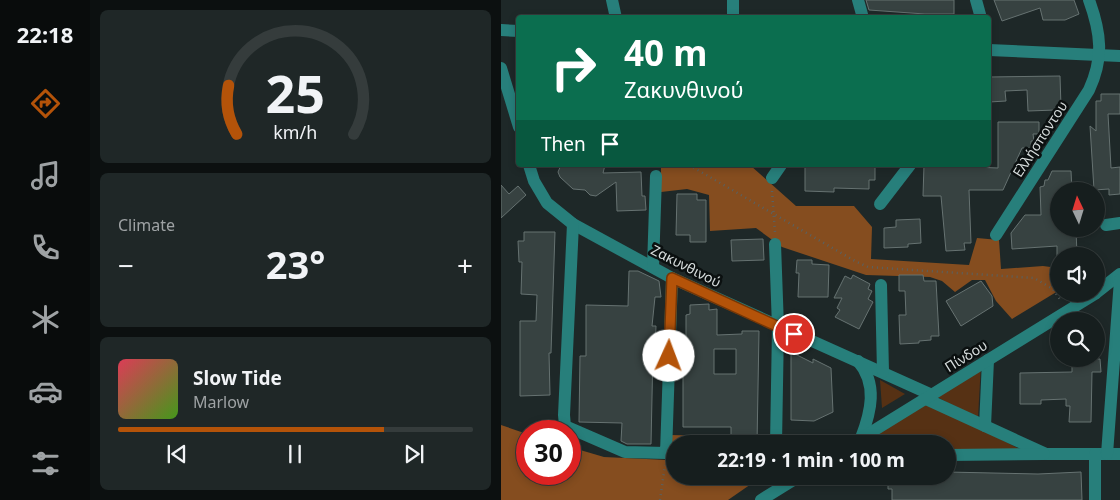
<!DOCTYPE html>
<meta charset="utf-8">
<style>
body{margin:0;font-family:"Noto Sans",sans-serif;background:#1f2727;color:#f1f3f6;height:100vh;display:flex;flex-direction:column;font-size:19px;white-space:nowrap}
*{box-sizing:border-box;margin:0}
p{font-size:16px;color:#9ea2a4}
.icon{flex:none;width:28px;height:28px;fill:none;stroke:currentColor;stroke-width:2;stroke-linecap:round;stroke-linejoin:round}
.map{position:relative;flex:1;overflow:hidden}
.details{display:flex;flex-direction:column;gap:10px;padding:10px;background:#0c1010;width:411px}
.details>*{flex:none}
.hud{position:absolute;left:15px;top:15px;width:475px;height:152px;border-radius:5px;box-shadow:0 2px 8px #0003,0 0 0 1px #353c3c;background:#0b6e4f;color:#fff;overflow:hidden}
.needle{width:32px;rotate:356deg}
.tools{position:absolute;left:549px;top:182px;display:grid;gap:10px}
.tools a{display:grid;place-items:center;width:55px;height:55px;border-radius:50%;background:#161e1e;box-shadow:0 2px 8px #0003,0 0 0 1px #353c3c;font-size:25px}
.speed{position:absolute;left:15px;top:420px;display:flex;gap:10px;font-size:25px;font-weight:700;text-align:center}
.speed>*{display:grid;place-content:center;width:65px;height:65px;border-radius:50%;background:#161e1e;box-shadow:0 2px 8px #0003,0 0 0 1px #353c3c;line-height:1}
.speed .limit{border:8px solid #d22;background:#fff;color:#111}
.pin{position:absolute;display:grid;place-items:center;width:42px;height:42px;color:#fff;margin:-21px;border:2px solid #fff;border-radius:50%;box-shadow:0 1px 5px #0007}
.me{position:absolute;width:55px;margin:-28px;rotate:2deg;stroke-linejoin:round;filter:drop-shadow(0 0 4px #0008)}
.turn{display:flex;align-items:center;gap:18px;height:105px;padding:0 25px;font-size:22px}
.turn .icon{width:65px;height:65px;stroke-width:2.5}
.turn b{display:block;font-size:35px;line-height:42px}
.then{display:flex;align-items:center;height:48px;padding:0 25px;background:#0003;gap:10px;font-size:19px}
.big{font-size:38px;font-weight:700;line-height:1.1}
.details .widget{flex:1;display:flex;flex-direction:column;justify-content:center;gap:8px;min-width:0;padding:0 18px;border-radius:8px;background:#1f2727}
.details .dial{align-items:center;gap:0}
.dial svg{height:130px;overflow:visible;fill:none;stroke:#353c3c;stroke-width:7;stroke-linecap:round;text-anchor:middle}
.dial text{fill:#f1f3f6;stroke:none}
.song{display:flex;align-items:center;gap:15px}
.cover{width:60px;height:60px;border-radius:8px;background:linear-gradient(135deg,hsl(350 70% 55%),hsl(100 70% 35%))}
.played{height:5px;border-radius:2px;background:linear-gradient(90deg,#b45309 75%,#353c3c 75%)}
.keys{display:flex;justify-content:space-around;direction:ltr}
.heat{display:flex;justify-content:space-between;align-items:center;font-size:28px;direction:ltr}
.trip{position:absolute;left:165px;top:435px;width:290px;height:50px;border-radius:25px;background:#161e1e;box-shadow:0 2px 8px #0003,0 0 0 1px #353c3c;font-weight:700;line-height:50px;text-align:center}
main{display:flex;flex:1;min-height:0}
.dock{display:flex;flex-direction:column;width:90px;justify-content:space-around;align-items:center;background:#090c0c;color:#9ea2a4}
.dock .icon{width:35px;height:35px}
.dock .active{color:#b45309}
.dock b{font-size:22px;color:#f1f3f6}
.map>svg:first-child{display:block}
</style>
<main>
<nav class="dock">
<b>22:18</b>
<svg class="icon active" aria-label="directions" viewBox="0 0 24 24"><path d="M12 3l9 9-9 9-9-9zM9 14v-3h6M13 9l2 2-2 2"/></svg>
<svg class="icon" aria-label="music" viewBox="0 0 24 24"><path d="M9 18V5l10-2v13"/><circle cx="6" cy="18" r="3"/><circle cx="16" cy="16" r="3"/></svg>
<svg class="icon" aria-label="phone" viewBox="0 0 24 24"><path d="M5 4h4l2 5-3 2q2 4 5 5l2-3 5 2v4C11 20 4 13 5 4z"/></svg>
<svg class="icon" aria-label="climate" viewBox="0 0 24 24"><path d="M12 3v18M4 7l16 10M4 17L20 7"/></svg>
<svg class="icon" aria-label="car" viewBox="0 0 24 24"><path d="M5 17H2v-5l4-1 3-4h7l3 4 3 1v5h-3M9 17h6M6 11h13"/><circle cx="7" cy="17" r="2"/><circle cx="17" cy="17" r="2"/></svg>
<svg class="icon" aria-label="filters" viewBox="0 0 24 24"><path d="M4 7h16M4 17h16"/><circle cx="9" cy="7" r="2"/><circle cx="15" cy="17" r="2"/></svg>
</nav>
<section class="details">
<div class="widget dial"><svg viewBox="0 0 100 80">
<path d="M14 69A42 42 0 1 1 86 69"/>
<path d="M14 69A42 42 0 0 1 9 39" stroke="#b45309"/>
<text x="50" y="56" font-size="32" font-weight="700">25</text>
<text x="50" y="72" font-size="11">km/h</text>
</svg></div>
<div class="widget"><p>Climate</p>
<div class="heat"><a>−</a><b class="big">23°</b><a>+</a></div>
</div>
<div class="widget">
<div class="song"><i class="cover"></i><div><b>Slow Tide</b><p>Marlow</p></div></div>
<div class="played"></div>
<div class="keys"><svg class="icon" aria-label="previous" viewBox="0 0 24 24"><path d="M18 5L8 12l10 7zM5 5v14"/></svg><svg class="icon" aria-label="pause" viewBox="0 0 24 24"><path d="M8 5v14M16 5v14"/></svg><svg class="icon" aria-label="next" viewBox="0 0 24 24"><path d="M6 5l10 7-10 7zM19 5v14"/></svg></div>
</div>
</section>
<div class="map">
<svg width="619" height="500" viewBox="0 0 619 500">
<rect width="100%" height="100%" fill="#1e2828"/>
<!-- green -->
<g fill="#563114">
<path d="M480,364L477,418L432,395Z"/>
<path d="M379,380L404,394L381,408Z"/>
<path d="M424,400L524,452L446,451V444H356Z"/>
</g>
<!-- forest -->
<g fill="#854d1f">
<path d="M109,165L250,166L295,206H353L371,227L370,259L468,265L476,238L498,240L500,269L542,266L557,268V291L511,319L495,301L484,280H471L454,292L441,281L429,277L365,275L281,247L255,228L209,231L208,195L186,189L160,192V167H110Z"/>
<path d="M0,425L26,434V474H69V447L103,457L166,460L167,435L220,436L221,444H174V476H257L253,482L227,500H0Z"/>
</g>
<!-- building -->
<g fill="#374241" stroke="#667271" fill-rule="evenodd">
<path d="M365,0H453V14H424L368,10Z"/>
<path d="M493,0H573L578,14L564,20H542L539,8L501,21Z"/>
<path d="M559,76L560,107H555V110L527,111L526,90L504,91L505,101L488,102V77Z"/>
<path d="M600,94H619V114H607L610,168L619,167V194L608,195V189L593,190L589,126L595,131V101H600Z"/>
<path d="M497,122H538V134H532L533,141H530V148H521L502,190H468L470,243H463L464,250L445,251L440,196H422L423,165L497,168Z"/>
<path d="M60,165H104L102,173L140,172L141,196H144L145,210L116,211L115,182L95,196L89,195L84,190L72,189L59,177L57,172Z"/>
<path d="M304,165H374V180H368V189L333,188V192L304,191Z"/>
<path d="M551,171H570L571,191H558V229H575L576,255L556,256V246L511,249L510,233L524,215H540L539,187L543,186L544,180H547Z"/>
<path d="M0,185L8,194L17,186L25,195L0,218Z"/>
<path d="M176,194H196V200H205V242H189V235H175Z"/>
<path d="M419,219L420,243L407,244V247L383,248V228L395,227V220Z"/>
<path d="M23,232H54L50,353H48L49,395L19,396V321H35L36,295L20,294L21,262H18L17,241H23Z"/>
<path d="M262,239L263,260L231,261L230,240Z"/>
<path d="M296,260H311V264L328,265L327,297H297L298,273H295Z"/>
<path d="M128,271H137L158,281L160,297H154L151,326H155L154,350H152L150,444H126L120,441L121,423L78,422L79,356H85V305L127,306Z"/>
<path d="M352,275L369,284L367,289L371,291L367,299L372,302L358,329L334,317L339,310L336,308L341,298H333L344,276L350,279Z"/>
<path d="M398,275H422L423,281H435L438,336H430V340L418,341V343L399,344L398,315H405L404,291H398Z"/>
<path d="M480,281L491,296L492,306L460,326L445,301Z"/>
<path d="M208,304V310L216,309V335L241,334V331H258L256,444H230V427H182V351H185V315L189,314V305ZM213,349H235V374H213Z"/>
<path d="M290,352L312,363V359L330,368L332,412L313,421L290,420Z"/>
<path d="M571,359H599L600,372H591L590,422H568L569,406H565V399L540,400V404H519V373L571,372Z"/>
<path d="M446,472L537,474L580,472L581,500H391V489H387V476H446Z"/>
</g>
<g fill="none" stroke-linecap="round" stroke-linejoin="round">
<!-- path -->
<g stroke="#596262" stroke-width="2.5" stroke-dasharray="1 4" stroke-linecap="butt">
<path d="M188,165L354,261L367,267L533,278L552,289L560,301"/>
<path d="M271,191L274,232"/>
<path d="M159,500L164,465"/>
</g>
<!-- minor -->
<g stroke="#277f7b" stroke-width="12">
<path d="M111,0L115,18"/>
<path d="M232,0V18"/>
<path d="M357,0L362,18"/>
<path d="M475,0L480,18"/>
<path d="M0,30L18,31"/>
<path d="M488,50L619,56"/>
<path d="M0,68L18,127"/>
<path d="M28,165L33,181L46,203L72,224L171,278L431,395"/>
<path d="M271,178L280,165"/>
<path d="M379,204L409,165"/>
<path d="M72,224L63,415L64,426L124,452L165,453L171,278"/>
<path d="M605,225L619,223"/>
<path d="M495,235L588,90C603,58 600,33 588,0"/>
<path d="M274,244L277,327L275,444"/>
<path d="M152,267L155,176"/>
<path d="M380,285L382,372"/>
<path d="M595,293L619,274"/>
<path d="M357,361C377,384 370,412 360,438"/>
<path d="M425,399L545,454H619"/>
<path d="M484,426L487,360"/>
<path d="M351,444L594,294"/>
<path d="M606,454L619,280"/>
<path d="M446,455L543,454"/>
<path d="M260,500L299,476"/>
<path d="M594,500V454"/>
</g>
</g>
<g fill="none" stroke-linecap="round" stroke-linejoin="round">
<defs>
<path id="route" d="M168,356L171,278L293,334"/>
</defs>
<!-- route casing -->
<use href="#route" stroke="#753606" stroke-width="12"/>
<!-- route -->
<use href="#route" stroke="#b45309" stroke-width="9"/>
</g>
<g text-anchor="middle" stroke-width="5" stroke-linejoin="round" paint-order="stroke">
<!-- street labels -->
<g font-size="14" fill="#d6dcdc" stroke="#0b1010">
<text transform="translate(539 139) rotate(-57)" y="5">Ελλήσποντου</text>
<text transform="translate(185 266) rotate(27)" y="5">Ζακυνθινού</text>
<text transform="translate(465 356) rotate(-32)" y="5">Πίνδου</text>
</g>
</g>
</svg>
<div class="tools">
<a><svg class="needle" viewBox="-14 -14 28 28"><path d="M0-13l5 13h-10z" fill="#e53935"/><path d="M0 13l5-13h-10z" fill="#9ea2a4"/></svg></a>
<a><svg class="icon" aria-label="sound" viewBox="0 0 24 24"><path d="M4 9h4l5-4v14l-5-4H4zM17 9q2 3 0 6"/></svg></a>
<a><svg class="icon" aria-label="search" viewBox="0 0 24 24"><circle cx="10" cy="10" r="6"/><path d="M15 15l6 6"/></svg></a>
</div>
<div class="speed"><div class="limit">30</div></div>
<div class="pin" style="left:293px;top:334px;background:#d93025"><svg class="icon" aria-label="arrive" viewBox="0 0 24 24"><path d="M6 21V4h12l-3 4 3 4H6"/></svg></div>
<svg class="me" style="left:168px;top:356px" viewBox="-20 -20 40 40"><circle r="19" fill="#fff"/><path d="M0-13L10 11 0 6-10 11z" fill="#b45309"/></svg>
<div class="trip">22:19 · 1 min · 100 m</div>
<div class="hud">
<div class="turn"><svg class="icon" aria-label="right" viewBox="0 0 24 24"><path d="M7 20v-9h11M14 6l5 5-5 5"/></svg><div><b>40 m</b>Ζακυνθινού</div></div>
<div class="then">Then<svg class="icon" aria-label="arrive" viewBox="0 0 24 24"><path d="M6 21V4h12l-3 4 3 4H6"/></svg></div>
</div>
</div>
</main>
